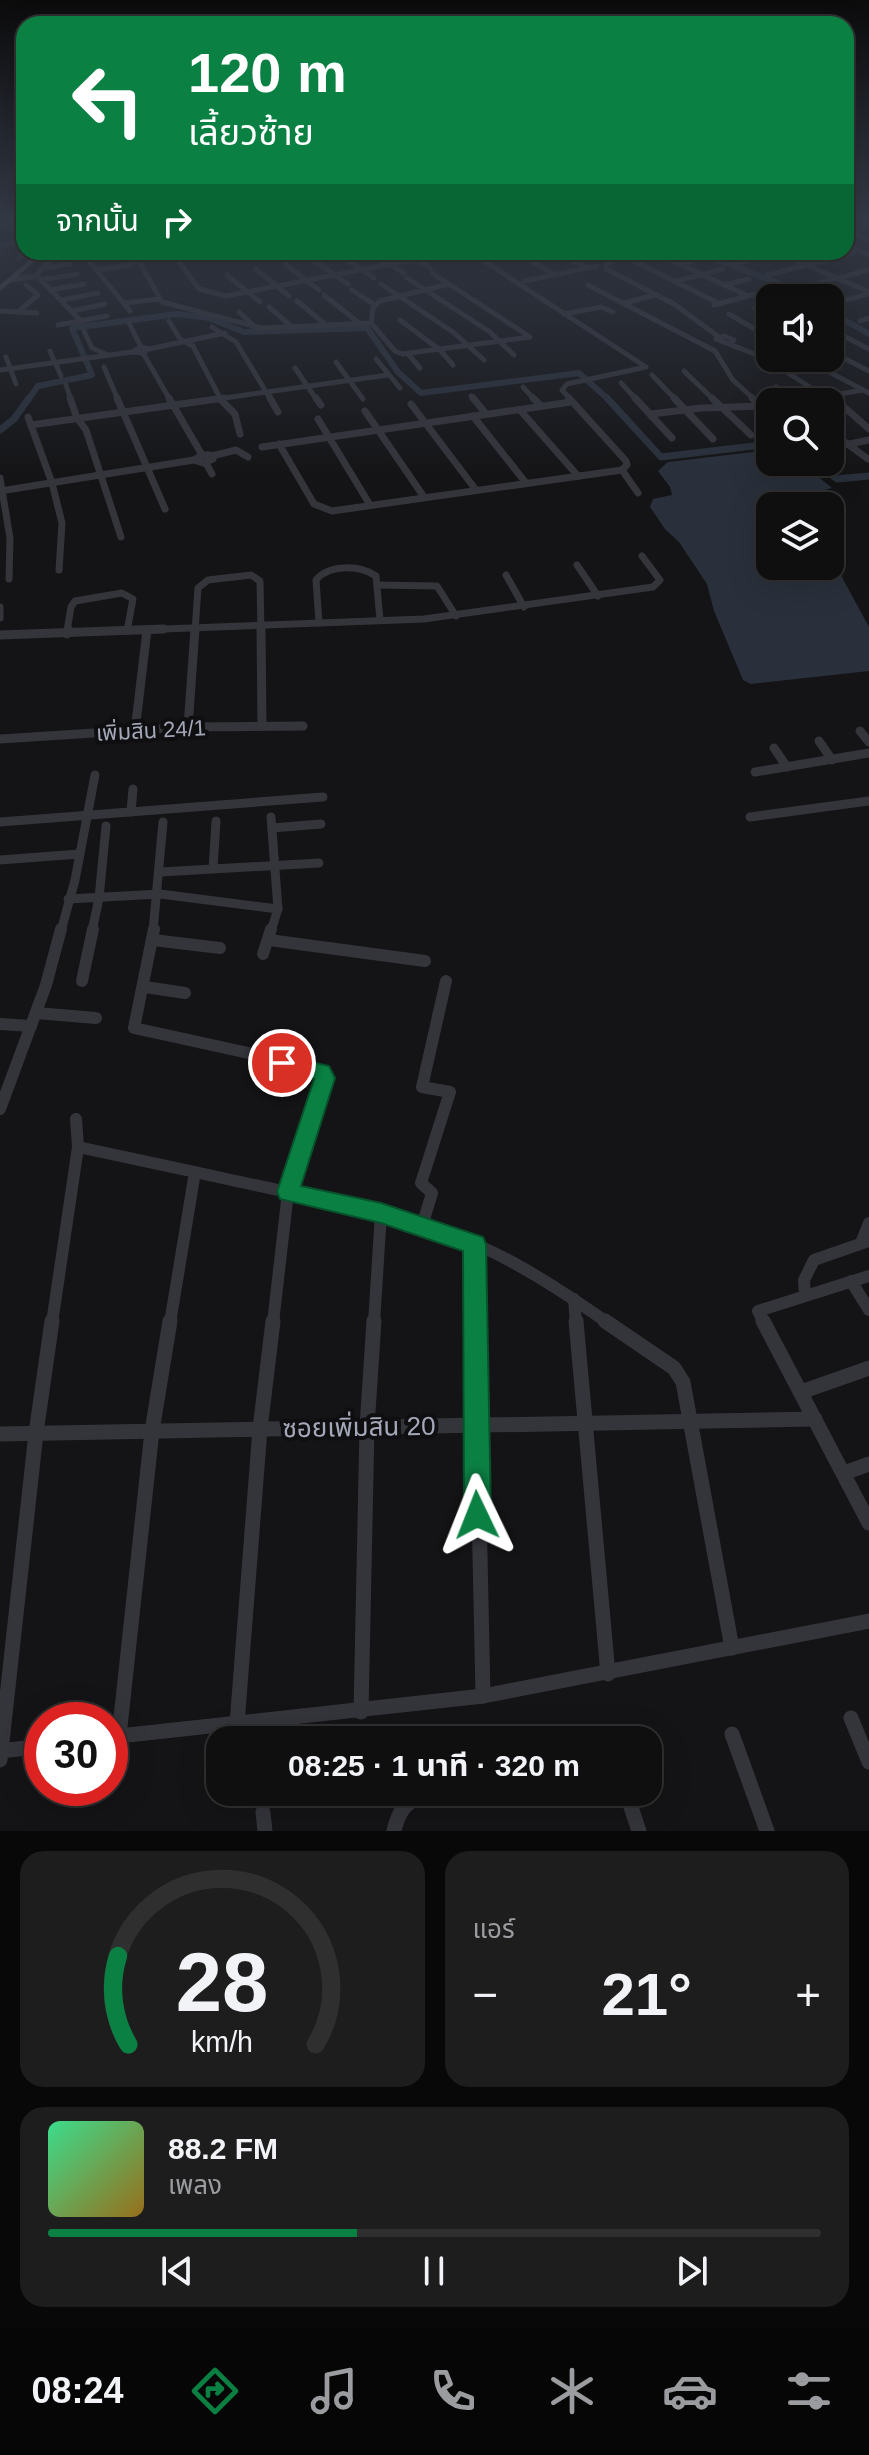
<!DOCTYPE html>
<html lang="th">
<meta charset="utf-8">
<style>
body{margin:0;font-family:Arial,"Noto Sans Thai",sans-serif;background:#1d1d1e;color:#f1f3f6;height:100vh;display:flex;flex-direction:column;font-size:30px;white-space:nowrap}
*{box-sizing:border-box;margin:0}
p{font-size:26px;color:#9b9c9f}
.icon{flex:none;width:44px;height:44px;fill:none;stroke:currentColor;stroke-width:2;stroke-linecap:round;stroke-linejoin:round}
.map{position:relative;height:1831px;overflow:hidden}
.sheet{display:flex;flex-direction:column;gap:20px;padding:20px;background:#080809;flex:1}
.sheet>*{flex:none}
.guide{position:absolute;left:16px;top:16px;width:838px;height:244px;border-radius:24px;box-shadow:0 8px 32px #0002,0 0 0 2px #2f2f30;background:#0b8043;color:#fff;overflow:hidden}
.fabs{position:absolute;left:756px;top:284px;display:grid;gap:16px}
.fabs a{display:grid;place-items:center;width:88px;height:88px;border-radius:16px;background:#0f0f10;box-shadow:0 8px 32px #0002,0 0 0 2px #2f2f30;font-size:40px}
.speed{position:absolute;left:24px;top:1702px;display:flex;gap:16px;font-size:40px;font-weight:700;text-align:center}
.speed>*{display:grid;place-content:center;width:104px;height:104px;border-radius:50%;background:#0f0f10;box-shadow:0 8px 32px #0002,0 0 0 2px #2f2f30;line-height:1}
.speed .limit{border:12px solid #d22;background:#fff;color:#111}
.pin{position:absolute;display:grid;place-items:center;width:68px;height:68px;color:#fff;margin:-34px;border:4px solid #fff;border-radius:50%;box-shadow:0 2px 8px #0007}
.me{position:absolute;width:88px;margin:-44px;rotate:358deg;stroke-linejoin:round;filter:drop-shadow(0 0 6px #0008)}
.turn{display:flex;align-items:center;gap:28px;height:168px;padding:0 40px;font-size:36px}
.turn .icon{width:104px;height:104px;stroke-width:2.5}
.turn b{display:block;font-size:56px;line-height:68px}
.then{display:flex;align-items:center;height:76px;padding:0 40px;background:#0003;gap:16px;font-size:30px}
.big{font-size:60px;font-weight:700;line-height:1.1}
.sheet .widget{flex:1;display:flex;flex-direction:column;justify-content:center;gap:12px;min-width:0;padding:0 28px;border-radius:24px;background:#1d1d1e}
.sheet .dial{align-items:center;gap:0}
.dial svg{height:208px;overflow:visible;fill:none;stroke:#2f2f30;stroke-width:7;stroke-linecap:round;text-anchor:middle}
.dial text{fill:#f1f3f6;stroke:none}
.song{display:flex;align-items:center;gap:24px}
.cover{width:96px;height:96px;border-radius:12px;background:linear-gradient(135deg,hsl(150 70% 55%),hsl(40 70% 35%))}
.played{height:8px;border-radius:4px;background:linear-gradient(90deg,#0b8043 40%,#2f2f30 40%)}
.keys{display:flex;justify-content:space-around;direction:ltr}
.heat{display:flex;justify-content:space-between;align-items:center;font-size:44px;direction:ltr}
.sheet .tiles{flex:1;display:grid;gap:20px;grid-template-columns:1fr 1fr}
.widget:last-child{grid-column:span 2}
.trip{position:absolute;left:206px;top:1726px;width:456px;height:80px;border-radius:24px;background:#0f0f10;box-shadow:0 8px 32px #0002,0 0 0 2px #2f2f30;font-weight:700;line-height:80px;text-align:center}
.tab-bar{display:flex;height:128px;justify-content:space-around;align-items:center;background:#060606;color:#9b9c9f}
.tab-bar .icon{width:56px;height:56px}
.tab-bar .active{color:#0b8043}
.tab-bar b{font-size:36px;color:#f1f3f6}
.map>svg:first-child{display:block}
</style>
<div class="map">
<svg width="869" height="1831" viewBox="0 0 869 1831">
<rect width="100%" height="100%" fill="#141416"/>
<!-- water -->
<path fill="#29303b" d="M770,450V462H800L832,488L802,496L796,506H770V566H830V555L869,627V671L751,684L743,680L714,611L707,584L679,542L665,529L650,507L653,499L672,495L670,487L658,471L668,462Z"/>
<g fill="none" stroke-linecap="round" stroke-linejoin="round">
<!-- canal-far1 -->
<g stroke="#29303b" stroke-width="6">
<path d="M696,252L792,288L801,298"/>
<path d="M830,312L869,334"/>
<path d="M28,400L38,386L92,375L72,328L177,314L209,318L244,332L367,328L398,372L421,393L579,373L609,400"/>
</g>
<!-- canal -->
<g stroke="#29303b" stroke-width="7">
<path d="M607,398L661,457L770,444"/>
<path d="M0,430L14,419L29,398"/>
<path d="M814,462L837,479L869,476"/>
</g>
<!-- street-far4 -->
<g stroke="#34343b" stroke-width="5">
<path d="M6,222L24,239"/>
<path d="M859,222L869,226"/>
<path d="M846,231L869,240"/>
<path d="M846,245L869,255"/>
<path d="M0,246L24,241"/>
<path d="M58,252L36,275L81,321"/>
<path d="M172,252L199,289L226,296L417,259"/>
<path d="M370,252L404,273"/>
<path d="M405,252L430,268"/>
<path d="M456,252L481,259L646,367L567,384L562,390L571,400"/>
<path d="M516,252L556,275"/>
<path d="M556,252L587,268"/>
<path d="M593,252L612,262L606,266"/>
<path d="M616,252L720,304"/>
<path d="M654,252L748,296"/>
<path d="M776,252L869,292"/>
<path d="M705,254L713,252"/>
<path d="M340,255L374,278"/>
<path d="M18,259L27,252"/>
<path d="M313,260L348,284"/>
<path d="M89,261L130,311"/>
<path d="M133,262L135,252"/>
<path d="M679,264L700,259"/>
<path d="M733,264L781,252"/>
<path d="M141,265L162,302L261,328L371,323"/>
<path d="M286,265L319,290"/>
<path d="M41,269L70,264"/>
<path d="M256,269L289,296"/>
<path d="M606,269L674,304L719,337"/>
<path d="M97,270L131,265"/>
<path d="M432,273L449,284"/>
<path d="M227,275L260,302"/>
<path d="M767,275L854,253"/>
<path d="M407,278L490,332L514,355"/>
<path d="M11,280L33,277H14"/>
<path d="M40,280L77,274"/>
<path d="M524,281L597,266"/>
<path d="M676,281L723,269"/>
<path d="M381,284L453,332L484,360"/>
<path d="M449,284L530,337L402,354L395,351L371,323L373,308L380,301Z"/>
<path d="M588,285L715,351L733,380L755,400"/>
<path d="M725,285L749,279"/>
<path d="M797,289L869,270"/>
<path d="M50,290L84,284"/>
<path d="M352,290L375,305"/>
<path d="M324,295L359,323"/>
<path d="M61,300L98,293"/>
<path d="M297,301L326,325"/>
<path d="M126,303L159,299"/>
<path d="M624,303L655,295"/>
<path d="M834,303L869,294"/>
<path d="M714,305L774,289"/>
<path d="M269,307L292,327"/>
<path d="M755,308L770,316"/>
<path d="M0,311L37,313"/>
<path d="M72,311L105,304"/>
<path d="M18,312L38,295L26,285"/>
<path d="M239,312L254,326"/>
<path d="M564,314L601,307L613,312"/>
<path d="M729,314L770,338"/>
<path d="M400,320L440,350L453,365"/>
<path d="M169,321L180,339L193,346L221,400"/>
<path d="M860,321L869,318"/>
<path d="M129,323L141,347"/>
<path d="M58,325L107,316"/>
<path d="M212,327L236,342L271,400"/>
<path d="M830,329L869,349"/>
<path d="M84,331L92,348L108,355"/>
<path d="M731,343L734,340L724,336L716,339L765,358L819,393"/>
<path d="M141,347L149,349L143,353L132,352Z"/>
<path d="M149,349L225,333"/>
<path d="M50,351L61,376"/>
<path d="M830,351L869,371"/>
<path d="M143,353L170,400"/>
<path d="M408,354L420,368"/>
<path d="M6,357L16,384"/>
<path d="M803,358L869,393"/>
<path d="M376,359L400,388"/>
<path d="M336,362L363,399"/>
<path d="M104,367L118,400"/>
<path d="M295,368L317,400"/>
<path d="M0,370L132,352"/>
<path d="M684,371L714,400"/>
<path d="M652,375L676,400"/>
<path d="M621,383L637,400"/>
<path d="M66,385L71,400"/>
<path d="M523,387L535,400"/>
<path d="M776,387L792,400"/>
<path d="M834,395L863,390"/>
<path d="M471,396L474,400"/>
<path d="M210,400L388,375"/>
<path d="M827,400L817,396L823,393L834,395L835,399L828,400"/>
</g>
<!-- street-far3 -->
<g stroke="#34343b" stroke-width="7">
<path d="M70,398L77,418L86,430L121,537"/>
<path d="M117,398L165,509"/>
<path d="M169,398L202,455"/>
<path d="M219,398L235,414L240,434"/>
<path d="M270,398L278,412"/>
<path d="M316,398L321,405"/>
<path d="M473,398L486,414"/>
<path d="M533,398L541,406"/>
<path d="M569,398L626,461L627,465L622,470L638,493"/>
<path d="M635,398L672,438"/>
<path d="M674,398L713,439"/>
<path d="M712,398L751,435"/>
<path d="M752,398L770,414"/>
<path d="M789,398L794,402"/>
<path d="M822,398H835"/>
<path d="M835,399L869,429"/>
<path d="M411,404L476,490"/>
<path d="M520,410L578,476"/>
<path d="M365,411L424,497"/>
<path d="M651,414L701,408L764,406"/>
<path d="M473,416L526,483"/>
<path d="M28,417L52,483L62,523L59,570"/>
<path d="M318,419L370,505"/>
<path d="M31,425L224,398"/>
<path d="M830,431L868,459"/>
<path d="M279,444L314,504L332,511L622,470"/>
<path d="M262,447L571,402"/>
<path d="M830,448L869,440"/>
<path d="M202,455H210L213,459L203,463L194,460Z"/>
<path d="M212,456L236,450L248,457"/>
<path d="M827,462L835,468"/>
<path d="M206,463L212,474"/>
<path d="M0,478L10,538L9,579"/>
<path d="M0,491L194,460"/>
<path d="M577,565L598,596"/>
<path d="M506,575L524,607"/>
<path d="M377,585L437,586L456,616"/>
<path d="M0,607V618"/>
<path d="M319,623L316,580C329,564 360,565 376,576L380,620"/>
<path d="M67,631L71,607L75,601L122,593L133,599L127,631"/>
<path d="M111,631L424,619L653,587L660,580L642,556"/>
<path d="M195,631L198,588L208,580L251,575L260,581L261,631"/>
</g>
<!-- street-far2 -->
<g stroke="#34343b" stroke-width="9">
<path d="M261,629L262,726"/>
<path d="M67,634L68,629"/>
<path d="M0,635L164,629"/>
<path d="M188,727L195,629"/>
<path d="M135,731L147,630"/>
<path d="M860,731L869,742"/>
<path d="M0,739L188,727L303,726"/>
<path d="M819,741L832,760"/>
<path d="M774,748L787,767"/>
<path d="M755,772L869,753"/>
<path d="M131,812L133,789"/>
<path d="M271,817L278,909"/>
<path d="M750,817L869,801"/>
<path d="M0,822L323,797"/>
<path d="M272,828L321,824"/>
<path d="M0,860L79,854"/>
<path d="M213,869L216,821"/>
<path d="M161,872L319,863"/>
<path d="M68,899L160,894L278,909L271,931"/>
<path d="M61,931L75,880L95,775"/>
<path d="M92,931L99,898L106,826"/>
<path d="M153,931L163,822"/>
</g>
<!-- street-far1 -->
<g stroke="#34343b" stroke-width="12">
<path d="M154,929L134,1028L253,1054"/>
<path d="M153,940L220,948"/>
<path d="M269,940L425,961"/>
<path d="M263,954L271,929"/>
<path d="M82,981L93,929"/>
<path d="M145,987L185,993"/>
<path d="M36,1013L96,1018"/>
<path d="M0,1024L31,1026"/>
<path d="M0,1109L46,985L61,929"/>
<path d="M78,1147L195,1172L170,1323"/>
<path d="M195,1172C288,1193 382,1209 472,1243C513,1259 571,1297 608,1323"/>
<path d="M422,1226L432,1193L421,1183L450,1092L422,1087L446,981"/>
<path d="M861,1243L869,1223"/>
<path d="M475,1244V1323"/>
<path d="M851,1281L869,1310"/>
<path d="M805,1295L804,1280L814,1260L869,1241"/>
<path d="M574,1299L576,1323"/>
<path d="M52,1323L78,1147L76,1119"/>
<path d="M273,1323L288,1192L325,1078L322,1072L282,1063"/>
<path d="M374,1323L381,1213"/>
<path d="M764,1323L758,1311L869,1276"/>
</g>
<!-- street -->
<g stroke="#34343b" stroke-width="15">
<path d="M475,1321L483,1696"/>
<path d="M576,1321L608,1674"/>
<path d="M605,1321L674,1368L683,1382L732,1648"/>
<path d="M763,1321L869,1523"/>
<path d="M801,1392L869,1368"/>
<path d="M0,1434L815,1419"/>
<path d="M844,1473L869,1464"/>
<path d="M361,1712L367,1427L374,1321"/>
<path d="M851,1718L869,1762"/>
<path d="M237,1724L260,1429L273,1321"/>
<path d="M732,1734L767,1831"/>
<path d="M119,1736L152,1431L170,1321"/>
<path d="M110,1737L483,1696L869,1621"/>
<path d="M1,1751L42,1746"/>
<path d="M0,1760L36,1433L52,1321"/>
<path d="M626,1792L639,1831"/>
<path d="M263,1812L265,1831"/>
<path d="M394,1831C402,1794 420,1798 452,1792"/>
</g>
<!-- secondary -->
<path fill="#42434b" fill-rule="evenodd" d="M39,252H46L0,291V285Z"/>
</g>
<!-- sky -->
<linearGradient id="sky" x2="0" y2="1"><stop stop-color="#0b0b0c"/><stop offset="0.46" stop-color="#343a47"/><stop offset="1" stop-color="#343a47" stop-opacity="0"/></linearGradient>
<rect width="869" height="478" fill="url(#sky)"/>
<!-- route -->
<path fill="#0b8043" stroke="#07532c" stroke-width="2" d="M282,1055L329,1066L335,1078L301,1186L381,1203L483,1237L486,1244L491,1515L487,1525L477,1529L468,1525L464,1515L463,1251L381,1223L280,1199L277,1192L314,1079L275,1069L272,1063L275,1057Z"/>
<g text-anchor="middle" stroke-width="8" stroke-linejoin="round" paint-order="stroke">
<!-- street labels -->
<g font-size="22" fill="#a4a7b7" stroke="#0f0f11">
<text transform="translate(151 730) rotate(-3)" y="8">เพิ่มสิน 24/1</text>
</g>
<!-- near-street labels -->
<g font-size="26" fill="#a4a7b7" stroke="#0f0f11">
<text transform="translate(359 1427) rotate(-1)" y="9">ซอยเพิ่มสิน 20</text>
</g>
</g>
</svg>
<div class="fabs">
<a><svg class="icon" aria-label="sound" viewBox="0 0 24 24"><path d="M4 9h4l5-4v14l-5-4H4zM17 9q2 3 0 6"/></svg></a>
<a><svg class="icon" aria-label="search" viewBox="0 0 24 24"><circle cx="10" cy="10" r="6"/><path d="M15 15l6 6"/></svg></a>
<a><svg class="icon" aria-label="layers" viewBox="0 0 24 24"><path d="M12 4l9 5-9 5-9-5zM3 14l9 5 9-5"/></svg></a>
</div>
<div class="speed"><div class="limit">30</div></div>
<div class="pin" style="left:282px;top:1063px;background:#d93025"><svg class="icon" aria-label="arrive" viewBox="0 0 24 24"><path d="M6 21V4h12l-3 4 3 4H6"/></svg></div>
<svg class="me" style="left:477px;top:1515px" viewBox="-20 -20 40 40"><path d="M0-17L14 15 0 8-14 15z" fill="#0b8043" stroke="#fff" stroke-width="4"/></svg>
<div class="trip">08:25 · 1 นาที · 320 m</div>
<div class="guide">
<div class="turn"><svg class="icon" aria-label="left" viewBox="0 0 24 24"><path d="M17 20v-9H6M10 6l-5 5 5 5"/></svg><div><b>120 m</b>เลี้ยวซ้าย</div></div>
<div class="then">จากนั้น<svg class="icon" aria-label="right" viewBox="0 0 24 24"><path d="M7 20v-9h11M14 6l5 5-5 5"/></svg></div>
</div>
</div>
<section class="sheet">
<div class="tiles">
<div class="widget dial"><svg viewBox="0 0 100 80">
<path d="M14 69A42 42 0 1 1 86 69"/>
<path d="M14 69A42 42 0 0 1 10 35" stroke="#0b8043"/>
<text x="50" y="56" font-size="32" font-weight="700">28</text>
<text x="50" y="72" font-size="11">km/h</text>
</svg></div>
<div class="widget"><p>แอร์</p>
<div class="heat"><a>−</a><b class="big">21°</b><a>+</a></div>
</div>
<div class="widget">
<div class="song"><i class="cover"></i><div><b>88.2 FM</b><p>เพลง</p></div></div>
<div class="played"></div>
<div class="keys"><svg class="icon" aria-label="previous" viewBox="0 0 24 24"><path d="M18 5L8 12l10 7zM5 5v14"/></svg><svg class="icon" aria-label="pause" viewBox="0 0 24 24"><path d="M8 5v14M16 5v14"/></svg><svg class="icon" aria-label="next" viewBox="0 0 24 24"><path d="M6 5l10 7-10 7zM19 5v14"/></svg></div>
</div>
</div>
</section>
<nav class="tab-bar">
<b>08:24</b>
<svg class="icon active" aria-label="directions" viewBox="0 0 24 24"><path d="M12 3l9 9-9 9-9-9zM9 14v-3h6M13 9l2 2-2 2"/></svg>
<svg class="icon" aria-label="music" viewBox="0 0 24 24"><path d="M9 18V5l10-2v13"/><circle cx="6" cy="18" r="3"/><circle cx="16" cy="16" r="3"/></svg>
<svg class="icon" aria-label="phone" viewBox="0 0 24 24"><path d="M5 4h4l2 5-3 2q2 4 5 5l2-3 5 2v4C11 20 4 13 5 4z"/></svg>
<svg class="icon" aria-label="climate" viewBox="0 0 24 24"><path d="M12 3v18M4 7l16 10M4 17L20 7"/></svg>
<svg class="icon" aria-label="car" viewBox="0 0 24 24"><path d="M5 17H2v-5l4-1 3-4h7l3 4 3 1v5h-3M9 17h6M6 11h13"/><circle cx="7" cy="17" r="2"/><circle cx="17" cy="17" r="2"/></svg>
<svg class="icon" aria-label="filters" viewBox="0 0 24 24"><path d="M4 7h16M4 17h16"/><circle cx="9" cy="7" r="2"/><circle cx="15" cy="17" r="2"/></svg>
</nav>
